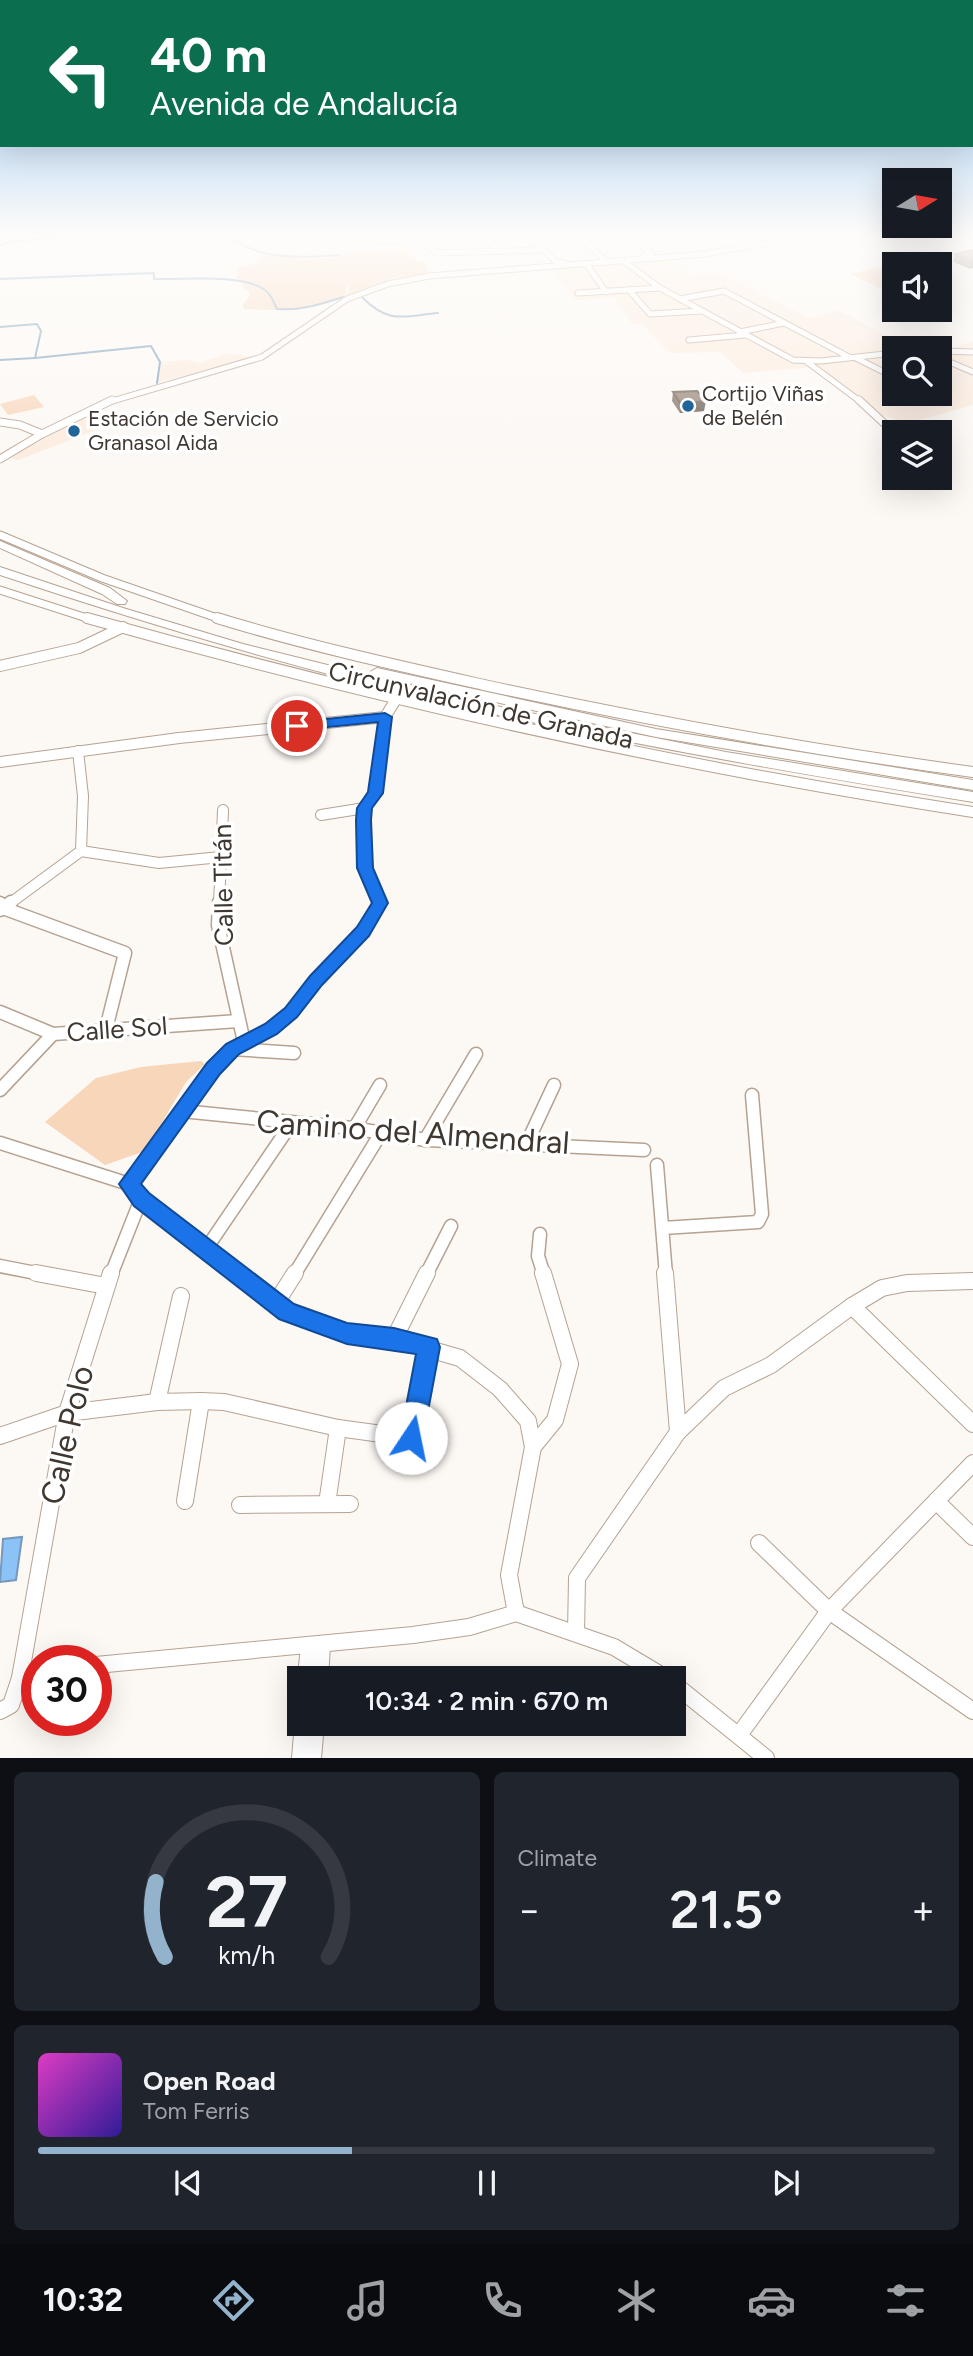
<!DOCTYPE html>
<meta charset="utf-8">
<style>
body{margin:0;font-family:Figtree,sans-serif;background:#20242c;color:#f1f3f6;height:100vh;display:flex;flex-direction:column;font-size:26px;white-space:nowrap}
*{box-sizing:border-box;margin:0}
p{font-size:23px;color:#9ea1a6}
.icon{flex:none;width:38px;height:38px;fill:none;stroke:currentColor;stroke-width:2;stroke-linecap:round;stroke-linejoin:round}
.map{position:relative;height:1758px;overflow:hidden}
.details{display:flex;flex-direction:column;gap:14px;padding:14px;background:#0d0f14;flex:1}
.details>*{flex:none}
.banner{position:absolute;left:0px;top:0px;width:973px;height:147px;box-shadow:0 7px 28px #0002;background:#0b6e4f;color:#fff;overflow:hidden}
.needle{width:46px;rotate:79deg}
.fabs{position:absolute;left:882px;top:168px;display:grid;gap:14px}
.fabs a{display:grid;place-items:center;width:70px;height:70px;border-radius:0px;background:#171b24;box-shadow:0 7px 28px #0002;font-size:35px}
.speed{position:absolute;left:21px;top:1645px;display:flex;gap:14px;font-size:35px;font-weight:700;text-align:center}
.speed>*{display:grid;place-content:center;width:91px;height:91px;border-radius:50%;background:#171b24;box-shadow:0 7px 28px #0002;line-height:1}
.speed .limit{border:10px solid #d22;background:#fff;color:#111}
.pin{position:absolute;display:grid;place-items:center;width:60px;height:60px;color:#fff;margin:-30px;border:4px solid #fff;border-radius:50%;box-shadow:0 2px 7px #0007}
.me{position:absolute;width:77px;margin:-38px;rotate:11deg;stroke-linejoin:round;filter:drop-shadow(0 0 5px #0008)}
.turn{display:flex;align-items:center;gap:24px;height:147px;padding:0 35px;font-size:32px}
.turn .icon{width:91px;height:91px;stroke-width:2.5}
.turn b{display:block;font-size:49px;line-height:60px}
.big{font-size:52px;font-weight:600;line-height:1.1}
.details .widget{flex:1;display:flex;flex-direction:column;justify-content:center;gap:10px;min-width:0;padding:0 24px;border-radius:10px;background:#20242c}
.details .dial{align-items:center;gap:0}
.dial svg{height:182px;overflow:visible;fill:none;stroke:#363941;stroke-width:7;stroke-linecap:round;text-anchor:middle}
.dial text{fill:#f1f3f6;stroke:none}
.song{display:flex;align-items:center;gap:21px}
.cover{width:84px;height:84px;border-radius:10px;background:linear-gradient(135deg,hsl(310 70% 55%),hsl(250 70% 35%))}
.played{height:7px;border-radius:4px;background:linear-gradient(90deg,#93b3cc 35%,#363941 35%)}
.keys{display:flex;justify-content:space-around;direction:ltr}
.heat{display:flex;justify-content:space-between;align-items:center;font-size:38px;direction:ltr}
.details .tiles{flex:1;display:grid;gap:14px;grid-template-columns:1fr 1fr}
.widget:last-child{grid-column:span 2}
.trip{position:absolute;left:287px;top:1666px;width:399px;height:70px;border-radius:0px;background:#171b24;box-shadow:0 7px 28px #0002;font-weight:600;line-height:70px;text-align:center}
.dock{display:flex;height:112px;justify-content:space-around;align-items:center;background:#090b0e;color:#9ea1a6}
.dock .icon{width:49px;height:49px}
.dock .active{color:#93b3cc}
.dock b{font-size:32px;color:#f1f3f6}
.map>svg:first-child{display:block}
</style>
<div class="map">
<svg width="973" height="1758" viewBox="0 0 973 1758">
<rect width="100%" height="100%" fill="#fcf8f4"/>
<!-- built -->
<g fill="#fcebdd">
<path d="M667,259L690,274L718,273L810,318L839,310L909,348H894V394H940V349H951L973,341V405L908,423L877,414L814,367L743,373L720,352L670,353L643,325L632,324L614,298L575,300L550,268Z"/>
<path d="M227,353L250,357L209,371L158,382L161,362L187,360L200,363Z"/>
<path d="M96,409L114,423L18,460L7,457Z"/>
</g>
<!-- green -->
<g fill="#f8d6ba">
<path d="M405,248L417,261H424L429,274L394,278L346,296L349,288L347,284L345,297C308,311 284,311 244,309L243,304L249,297V291L244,289L241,280L236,278L239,274L236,268L257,263L265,255H288L302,260L333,258L352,252Z"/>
<path d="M894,264V285L880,288L850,274Z"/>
<path d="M34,395L44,407L8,415L0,404Z"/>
<path d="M201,1061L205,1064L186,1082L145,1151L105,1165L45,1122L96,1078L141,1067Z"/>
</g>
<!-- water -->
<path fill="#8bc3f6" stroke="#7499bb" stroke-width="2" d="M22,1537L16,1580L0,1582L3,1539Z"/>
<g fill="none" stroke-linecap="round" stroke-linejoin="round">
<!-- stream -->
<g stroke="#7499bb" stroke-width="2">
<path d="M228,234C255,261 305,258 340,255"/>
<path d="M0,245L16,241L105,234"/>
<path d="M0,279L154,273V279C182,280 242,273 265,290C271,294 274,303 277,309C301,311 321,304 343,297"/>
<path d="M362,297C389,325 404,316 438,313"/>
<path d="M0,327L37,324L41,331L35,358L151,346L160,362L157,383"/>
<path d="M0,360L35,358"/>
</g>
<defs>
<g id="minor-far4">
<path d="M374,234L375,240L380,241L417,240L439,234"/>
<path d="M419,234L420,239L436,253L544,250"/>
<path d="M479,234L500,251"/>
<path d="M528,234L556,262L564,263"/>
<path d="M576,234L607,262"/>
<path d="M629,234L652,254L643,256"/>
<path d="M625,262L660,288L793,360L821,361L894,353"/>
<path d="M587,265L606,292"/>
<path d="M629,290L650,314L701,311"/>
<path d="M578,293L660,288"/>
<path d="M680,299L724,291L849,357"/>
<path d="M740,332L784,323"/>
<path d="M689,340L745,335"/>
<path d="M940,351L973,352"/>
<path d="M856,358L894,377"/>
<path d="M940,358L973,372"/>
<path d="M806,361L861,402"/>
<path d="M928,394L941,400"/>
<path d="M109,402L262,357L347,299L388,284L429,276L705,254L816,234"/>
</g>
<g id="minor-far3">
<path d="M859,400L886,425"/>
<path d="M0,422L20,425L42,434"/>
<path d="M0,459L42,434L112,400"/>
<path d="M0,535L102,578L223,620"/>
<path d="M0,590L93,620"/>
</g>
<g id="minor-far2">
<path d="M87,618C379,700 673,766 973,812"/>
<path d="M217,618C305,645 395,665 484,685C646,720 809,750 973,772"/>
<path d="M0,666L79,648L123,627"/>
<path d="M78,751L83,796L81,851"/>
<path d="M0,762L179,738L385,717"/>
<path d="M321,815L365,808"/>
<path d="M9,904L81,851L159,863L221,857"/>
<path d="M219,904L223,810"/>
<path d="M380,904L365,868V808L375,792L385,717L395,701"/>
</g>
<g id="minor-far1">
<path d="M219,902L218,925L244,1042"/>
<path d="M0,903L3,908L125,953L106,1029"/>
<path d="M0,910L11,902"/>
<path d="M0,1012L53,1034L238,1021"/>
<path d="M233,1049L294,1053"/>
<path d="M0,1090L53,1034"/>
<path d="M182,1111L352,1128L426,1140L644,1150"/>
<path d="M354,1129L380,1085"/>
<path d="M425,1140L476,1054"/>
<path d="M0,1143L129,1184"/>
<path d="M526,1145L554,1085"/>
<path d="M657,1165L666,1275"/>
<path d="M129,1184L141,1199L240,1275"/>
<path d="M129,1184L214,1068L233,1049L271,1029L291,1012L316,981L363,932L380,902"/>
<path d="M663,1228L758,1222L762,1214L752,1095"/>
<path d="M540,1234L538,1256L544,1275"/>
<path d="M206,1249L291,1124"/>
<path d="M0,1266L46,1275"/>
<path d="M111,1275L141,1199"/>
<path d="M294,1275L381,1133"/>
<path d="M426,1275L451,1226"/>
</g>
<g id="minor">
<path d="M36,1273L106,1286"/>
<path d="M237,1273L287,1311L347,1333L394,1339L460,1358L500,1389L528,1421L533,1447L509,1575L516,1613L614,1647L666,1678"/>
<path d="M665,1273L678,1432"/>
<path d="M276,1303L295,1273"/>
<path d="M852,1306L973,1424"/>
<path d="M394,1339L427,1273"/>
<path d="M157,1402L181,1296"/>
<path d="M0,1436L67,1413L157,1402L201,1401L224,1402L338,1428L411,1438L429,1347"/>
<path d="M533,1447L555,1420L570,1364L543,1273"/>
<path d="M185,1501L201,1401"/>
<path d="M936,1501L973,1537"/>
<path d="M327,1504L338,1428"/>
<path d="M240,1505L350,1504"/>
<path d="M759,1543L829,1611L973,1711"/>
<path d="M576,1633L577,1578L678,1432L724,1388L771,1365L852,1306L882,1288L907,1283L973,1281"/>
<path d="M96,1665L413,1635L469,1627L516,1613"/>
<path d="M20,1678L37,1673"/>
<path d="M306,1678L309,1645"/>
<path d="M320,1678L322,1645"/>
<path d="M674,1684L766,1758"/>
<path d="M0,1711L11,1705L20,1678L67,1413L111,1273"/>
<path d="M739,1735L829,1611L973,1463"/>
<path d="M300,1758L303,1724"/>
<path d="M313,1758L316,1724"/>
</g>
<g id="highway">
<path d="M0,541L110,588L127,601L125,604H117L102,594L0,548Z"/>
<path d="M0,567L123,608L243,644L481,703L726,752L973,792V802C766,768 558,733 355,681C235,650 117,614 0,575Z"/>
<path d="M377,668L656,729L973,780V790L656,737L372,675L370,672Z"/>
</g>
</defs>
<!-- minor-far4 casing -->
<use href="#minor-far4" stroke="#b6a291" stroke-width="7"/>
<!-- minor-far3 casing -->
<use href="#minor-far3" stroke="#b6a291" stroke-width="9"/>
<!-- minor-far2 casing -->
<use href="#minor-far2" stroke="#b6a291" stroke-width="12"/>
<!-- minor-far1 casing -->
<use href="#minor-far1" stroke="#b6a291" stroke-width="15"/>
<!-- minor casing -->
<use href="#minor" stroke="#b6a291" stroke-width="18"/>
<!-- highway casing -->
<use href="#highway" stroke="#b6a291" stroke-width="2"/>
<!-- minor-far4 -->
<use href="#minor-far4" stroke="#fff" stroke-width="5"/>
<!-- minor-far3 -->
<use href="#minor-far3" stroke="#fff" stroke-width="7"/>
<!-- minor-far2 -->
<use href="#minor-far2" stroke="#fff" stroke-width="10"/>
<!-- minor-far1 -->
<use href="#minor-far1" stroke="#fff" stroke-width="12"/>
<!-- minor -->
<use href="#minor" stroke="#fff" stroke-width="16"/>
<!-- highway -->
<use href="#highway" fill="#fff" fill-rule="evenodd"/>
</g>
<!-- wall -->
<g fill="#7d6c5e">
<path d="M973,250V268L970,269L953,262L955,254Z"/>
<path d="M673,392L704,411L680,413L672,401Z"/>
</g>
<!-- shaded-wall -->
<g fill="#66584c">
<path d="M972,261H973V268L970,269Z"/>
<path d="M706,401L704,411L680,413L681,404Z"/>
</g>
<!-- building -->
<g fill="#917d6d" stroke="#66584c" stroke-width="2">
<path d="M973,250V261L955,254Z"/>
<path d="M697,391L706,401L681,404L673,392Z"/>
</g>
<!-- sky -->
<linearGradient id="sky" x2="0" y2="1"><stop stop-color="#83baee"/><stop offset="0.49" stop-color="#fefcfa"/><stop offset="1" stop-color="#fefcfa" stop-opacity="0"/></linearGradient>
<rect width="973" height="480" fill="url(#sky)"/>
<!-- route -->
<path fill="#1a73e8" stroke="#114b97" stroke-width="2" d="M385,713L392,717L383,793L372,808L371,820L373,868L388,903L369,936L322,985L297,1017L277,1034L239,1054L220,1074L141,1184L149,1193L294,1304L347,1323L394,1328L437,1339L440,1347L423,1438L420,1446L411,1449L403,1446L400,1438L416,1354L347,1344L279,1319L134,1206L119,1184L207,1063L226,1044L265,1024L285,1008L310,976L357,927L372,903L357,868L356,820L357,808L368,792L378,722L297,730L290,726L297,722Z"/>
<!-- markers -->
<g fill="#216499" stroke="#fff" stroke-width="2.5">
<circle cx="688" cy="406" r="7"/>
<circle cx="74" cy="431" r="7"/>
</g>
<g text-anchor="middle" stroke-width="7" stroke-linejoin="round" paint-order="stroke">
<!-- far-poi labels -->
<g font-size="21" fill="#3f3730" stroke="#fff" text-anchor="start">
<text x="702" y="401">Cortijo Viñas<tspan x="702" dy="24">de Belén</tspan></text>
<text x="88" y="426">Estación de Servicio<tspan x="88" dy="24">Granasol Aida</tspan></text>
</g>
<!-- street labels -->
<g font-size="26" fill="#3f3730" stroke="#fff">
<text transform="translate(481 705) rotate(13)" y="9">Circunvalación de Granada</text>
<text transform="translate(223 885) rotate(-91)" y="9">Calle Titán</text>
<text transform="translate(117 1029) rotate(-4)" y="9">Calle Sol</text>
</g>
<!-- near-street labels -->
<g font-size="32" fill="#3f3730" stroke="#fff">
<text transform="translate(413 1132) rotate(4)" y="11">Camino del Almendral</text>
<text transform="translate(67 1435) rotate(-77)" y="11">Calle Polo</text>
</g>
</g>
</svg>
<div class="fabs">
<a><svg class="needle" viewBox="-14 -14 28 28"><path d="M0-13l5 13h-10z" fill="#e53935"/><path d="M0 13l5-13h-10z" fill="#9ea1a6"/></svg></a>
<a><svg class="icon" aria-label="sound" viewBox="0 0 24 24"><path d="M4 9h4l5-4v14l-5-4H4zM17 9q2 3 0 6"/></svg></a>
<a><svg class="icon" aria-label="search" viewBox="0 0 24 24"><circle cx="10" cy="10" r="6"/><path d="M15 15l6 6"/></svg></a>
<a><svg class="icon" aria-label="layers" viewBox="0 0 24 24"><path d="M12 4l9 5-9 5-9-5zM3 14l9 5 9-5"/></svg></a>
</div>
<div class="speed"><div class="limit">30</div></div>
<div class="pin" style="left:297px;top:726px;background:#d93025"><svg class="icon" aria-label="arrive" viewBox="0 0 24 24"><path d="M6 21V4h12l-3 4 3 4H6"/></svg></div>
<svg class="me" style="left:411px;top:1438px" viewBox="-20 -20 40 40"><circle r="19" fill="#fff"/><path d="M0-13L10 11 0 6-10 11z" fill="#1a73e8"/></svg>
<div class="trip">10:34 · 2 min · 670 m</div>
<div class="banner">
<div class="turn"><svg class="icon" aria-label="left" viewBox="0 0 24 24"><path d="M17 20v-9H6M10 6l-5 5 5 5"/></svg><div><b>40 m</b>Avenida de Andalucía</div></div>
</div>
</div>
<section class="details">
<div class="tiles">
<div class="widget dial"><svg viewBox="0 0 100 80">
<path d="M14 69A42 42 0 1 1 86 69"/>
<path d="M14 69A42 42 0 0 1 10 36" stroke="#93b3cc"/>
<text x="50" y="56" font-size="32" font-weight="700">27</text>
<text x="50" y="72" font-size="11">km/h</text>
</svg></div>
<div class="widget"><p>Climate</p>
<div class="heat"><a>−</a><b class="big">21.5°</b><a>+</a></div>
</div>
<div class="widget">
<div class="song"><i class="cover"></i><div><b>Open Road</b><p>Tom Ferris</p></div></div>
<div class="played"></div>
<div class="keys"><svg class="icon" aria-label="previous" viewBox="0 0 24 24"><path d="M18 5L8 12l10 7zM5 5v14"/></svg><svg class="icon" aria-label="pause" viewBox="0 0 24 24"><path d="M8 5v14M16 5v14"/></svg><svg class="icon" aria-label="next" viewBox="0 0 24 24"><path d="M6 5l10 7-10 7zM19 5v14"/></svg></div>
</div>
</div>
</section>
<nav class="dock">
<b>10:32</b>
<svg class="icon active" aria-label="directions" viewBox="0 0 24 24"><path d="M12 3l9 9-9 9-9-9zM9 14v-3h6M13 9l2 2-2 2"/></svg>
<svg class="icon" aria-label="music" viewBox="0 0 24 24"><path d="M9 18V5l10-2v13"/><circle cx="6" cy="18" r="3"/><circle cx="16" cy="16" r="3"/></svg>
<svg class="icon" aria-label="phone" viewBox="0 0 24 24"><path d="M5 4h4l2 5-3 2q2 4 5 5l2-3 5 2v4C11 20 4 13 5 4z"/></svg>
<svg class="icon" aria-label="climate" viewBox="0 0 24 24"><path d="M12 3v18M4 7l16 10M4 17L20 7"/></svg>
<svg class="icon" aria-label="car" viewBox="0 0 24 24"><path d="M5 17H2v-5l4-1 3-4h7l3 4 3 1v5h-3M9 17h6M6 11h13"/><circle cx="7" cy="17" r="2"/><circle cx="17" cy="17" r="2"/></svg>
<svg class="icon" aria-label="filters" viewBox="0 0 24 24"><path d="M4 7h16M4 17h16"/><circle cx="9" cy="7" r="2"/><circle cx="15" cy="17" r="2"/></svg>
</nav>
